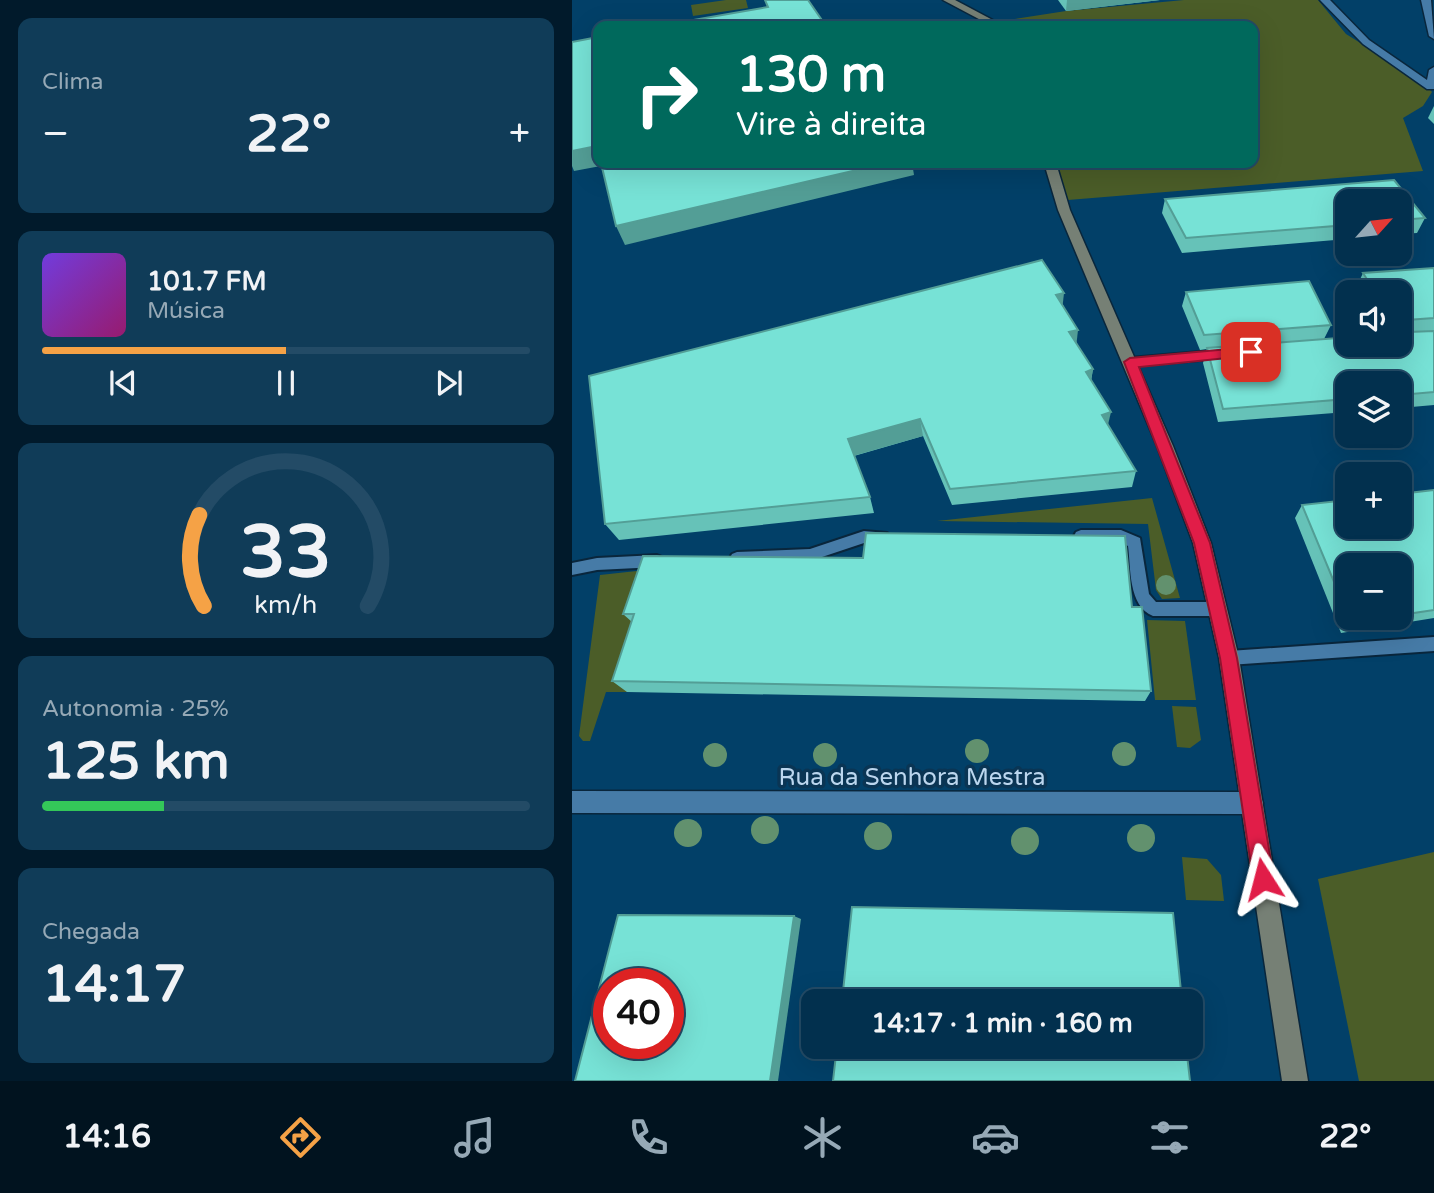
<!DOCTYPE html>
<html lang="pt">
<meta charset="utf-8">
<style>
body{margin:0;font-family:"Varela Round",sans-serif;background:#103c58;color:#f1f3f6;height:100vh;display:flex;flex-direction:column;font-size:26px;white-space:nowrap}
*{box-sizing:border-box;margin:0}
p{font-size:23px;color:#96a9b6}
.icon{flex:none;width:38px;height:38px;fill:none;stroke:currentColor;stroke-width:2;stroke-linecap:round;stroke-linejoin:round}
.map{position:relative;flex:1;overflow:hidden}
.sheet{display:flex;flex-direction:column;gap:18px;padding:18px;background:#011a2b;width:572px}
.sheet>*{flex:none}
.hud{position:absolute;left:21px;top:21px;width:665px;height:147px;border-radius:14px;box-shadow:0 7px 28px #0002,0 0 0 2px #234b66;background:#00695c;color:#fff;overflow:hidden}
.needle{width:46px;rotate:63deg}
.tools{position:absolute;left:763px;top:189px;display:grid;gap:14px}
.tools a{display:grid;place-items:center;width:77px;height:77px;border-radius:14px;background:#02304e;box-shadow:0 7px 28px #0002,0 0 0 2px #234b66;font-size:35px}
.speed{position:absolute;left:21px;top:968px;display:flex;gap:14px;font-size:35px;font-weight:700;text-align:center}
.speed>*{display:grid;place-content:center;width:91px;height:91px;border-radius:50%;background:#02304e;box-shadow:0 7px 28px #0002,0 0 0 2px #234b66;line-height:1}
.speed .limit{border:10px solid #d22;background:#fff;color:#111}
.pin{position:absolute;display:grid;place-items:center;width:60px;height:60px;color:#fff;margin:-30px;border-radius:14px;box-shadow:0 4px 10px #0006}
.me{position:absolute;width:77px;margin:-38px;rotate:351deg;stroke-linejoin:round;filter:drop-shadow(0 0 5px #0008)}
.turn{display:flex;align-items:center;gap:24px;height:147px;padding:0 28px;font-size:32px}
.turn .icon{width:91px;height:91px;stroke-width:2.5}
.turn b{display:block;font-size:49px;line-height:60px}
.big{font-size:52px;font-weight:800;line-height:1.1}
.sheet .tile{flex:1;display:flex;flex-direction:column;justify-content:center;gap:10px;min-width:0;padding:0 24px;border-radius:14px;background:#103c58}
.sheet .dial{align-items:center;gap:0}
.dial svg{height:182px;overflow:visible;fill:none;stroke:#234b66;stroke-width:7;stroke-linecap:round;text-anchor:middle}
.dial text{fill:#f1f3f6;stroke:none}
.song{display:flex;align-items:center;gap:21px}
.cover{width:84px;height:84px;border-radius:10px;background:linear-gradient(135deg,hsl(260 70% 55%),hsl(320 70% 35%))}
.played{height:7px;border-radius:4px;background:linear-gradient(90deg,#f5a246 50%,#234b66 50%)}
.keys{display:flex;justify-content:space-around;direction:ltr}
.heat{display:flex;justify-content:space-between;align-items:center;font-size:38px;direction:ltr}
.charge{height:10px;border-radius:5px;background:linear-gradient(90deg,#34c759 25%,#234b66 0)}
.trip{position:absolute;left:229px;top:989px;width:402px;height:70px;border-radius:14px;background:#02304e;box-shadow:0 7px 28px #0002,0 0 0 2px #234b66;font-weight:800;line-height:70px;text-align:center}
.menu{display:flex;height:112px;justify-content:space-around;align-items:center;background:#01131f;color:#96a9b6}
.menu .icon{width:49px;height:49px}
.menu .active{color:#f5a246}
.menu b{font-size:32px;color:#f1f3f6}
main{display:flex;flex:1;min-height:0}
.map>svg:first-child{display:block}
</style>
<main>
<section class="sheet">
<div class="tile"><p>Clima</p>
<div class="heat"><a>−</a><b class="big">22°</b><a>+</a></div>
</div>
<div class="tile">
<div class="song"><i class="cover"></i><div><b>101.7 FM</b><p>Música</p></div></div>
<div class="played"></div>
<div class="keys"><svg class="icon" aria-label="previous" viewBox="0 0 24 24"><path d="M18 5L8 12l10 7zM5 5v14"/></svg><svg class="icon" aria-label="pause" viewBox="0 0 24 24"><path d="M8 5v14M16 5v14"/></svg><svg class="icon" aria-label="next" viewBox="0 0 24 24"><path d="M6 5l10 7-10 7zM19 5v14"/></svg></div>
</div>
<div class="tile dial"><svg viewBox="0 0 100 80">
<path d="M14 69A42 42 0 1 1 86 69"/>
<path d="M14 69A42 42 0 0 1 12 29" stroke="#f5a246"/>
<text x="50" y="56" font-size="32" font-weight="700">33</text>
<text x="50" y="72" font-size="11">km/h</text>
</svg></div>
<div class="tile"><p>Autonomia · 25%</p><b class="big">125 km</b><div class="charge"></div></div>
<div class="tile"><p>Chegada</p><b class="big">14:17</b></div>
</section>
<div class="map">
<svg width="862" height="1081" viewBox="0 0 862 1081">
<rect width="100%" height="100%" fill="#024068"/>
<!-- green -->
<g fill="#4b5d28">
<path d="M154,0H174L176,8L121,16L119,5Z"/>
<path d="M612,0H746L774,34L851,82L860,92L851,106L831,118L851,171L496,200L481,163H681V26H415L410,24L494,11Z"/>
<path d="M580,498L608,598L590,599L584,590L576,524L365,521Z"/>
<path d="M83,569L55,692H34L18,741H11L7,736L28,575Z"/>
<path d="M575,620L613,621L624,700H583Z"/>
<path d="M600,706L624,707L629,740L618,748L605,747Z"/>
<path d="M862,852V1081H787L746,879Z"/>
<path d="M610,857L635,859L649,875L652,901L614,900Z"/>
</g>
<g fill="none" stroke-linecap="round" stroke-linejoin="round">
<defs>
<g id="lane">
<path d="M651,350L657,354L651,358L558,366L552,362L558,358Z"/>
<path d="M509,530H549L568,538L577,594L584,602H645L650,604L652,609L650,614L645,616H581C556,606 559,568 556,546L548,542H509L504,540L502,536L504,532Z"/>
<path d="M292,531L315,533L317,537L315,541L292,543L238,561L165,564L160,562L158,558L160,554L165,552L238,549Z"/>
<path d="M85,555L90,557L92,561L90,565L85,567L25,570L0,575V563L25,558Z"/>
<path d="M862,637V651L657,665L652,663L649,658L652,653L657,651Z"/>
</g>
<g id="street">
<path d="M748,0H758L797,40L855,80L857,70L862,67V89H855L791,44Z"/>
<path d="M849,0H859L862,39L857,36Z"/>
<path d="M0,791L680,792L688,795L691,803L688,811L680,814L0,813Z"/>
</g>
<g id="secondary">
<path d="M371,0H383L432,26H420Z"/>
<path d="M472,163H484L498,210L601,446L639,543L667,658L736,1081H710L647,658L621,543L585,446L486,210Z"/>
</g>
</defs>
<!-- lane casing -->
<use href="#lane" stroke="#09263c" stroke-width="4"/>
<!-- street casing -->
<use href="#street" stroke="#09263c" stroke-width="3"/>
<!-- secondary casing -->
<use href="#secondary" stroke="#09263c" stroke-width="3"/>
<!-- lane -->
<use href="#lane" fill="#467ba7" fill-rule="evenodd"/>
<!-- street -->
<use href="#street" fill="#467ba7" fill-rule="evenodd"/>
<!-- secondary -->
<use href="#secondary" fill="#768075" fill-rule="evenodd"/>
</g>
<!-- trees -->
<g fill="#62916e">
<circle cx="594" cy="585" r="10"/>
<circle cx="405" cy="751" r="12"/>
<circle cx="552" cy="754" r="12"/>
<circle cx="143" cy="755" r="12"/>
<circle cx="253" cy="755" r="12"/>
<circle cx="193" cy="830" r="14"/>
<circle cx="116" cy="833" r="14"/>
<circle cx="306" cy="836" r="14"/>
<circle cx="569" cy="838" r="14"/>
<circle cx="453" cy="841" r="14"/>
</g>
<!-- wall -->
<g fill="#66c2b8" fill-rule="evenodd">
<path d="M486,0H588L494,11Z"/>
<path d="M862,106V124L856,118Z"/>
<path d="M822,180L853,218L845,233L828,234V201H775V239L610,253L590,213L593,199Z"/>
<path d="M862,268V405L828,408V383H775V412L646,422L631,363L635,349L628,350L610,306L614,292L759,325L752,339L828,345V292H786L784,288L791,273Z"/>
<path d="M491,305L505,344L521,369L519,381L536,425L564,471L560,487L380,505L351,436L282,456L298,497L302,513L47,540L33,524Z"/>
<path d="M862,490V618L769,633L723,518L730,505ZM775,565H828V618H775Z"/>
<path d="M560,607L579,691L573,701L55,692L40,681L60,622L51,614Z"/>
</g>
<!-- shaded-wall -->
<g fill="#539e96">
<path d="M495,0H588L494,11Z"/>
<path d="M25,146L26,149V163H33L34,165L2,171L0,166V151Z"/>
<path d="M315,163H340L342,175L53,245L44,226Z"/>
<path d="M492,293L490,311L484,295Z"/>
<path d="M506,330L504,348L497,332Z"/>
<path d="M521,369L518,387L514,372Z"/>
<path d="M539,412L535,429L530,415Z"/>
<path d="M348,419L351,436L281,456L276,439Z"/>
<path d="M222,916L229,919L206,1081H198Z"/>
</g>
<!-- building -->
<g fill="#77e2d6" stroke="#539e96" stroke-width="2" fill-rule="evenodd">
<path d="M193,0H236L254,26H87L196,7Z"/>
<path d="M26,37V151L25,146L0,151V42Z"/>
<path d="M29,163H315L44,226Z"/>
<path d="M822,180L853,218L828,220V201H775V225L614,238L593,199Z"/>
<path d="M470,260L492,293L484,295L506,330L497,332L521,369L514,372L539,412L530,415L564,471L378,489L348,419L276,439L298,497L33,524L17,376Z"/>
<path d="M862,268V318L835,320L834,330L837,332L862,331V392L828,395V383H775V399L651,409L635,348L766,338L767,340H775V345H828V337H830L828,333V292H803L791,273Z"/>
<path d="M737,281L759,325L632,335L614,292Z"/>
<path d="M862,490V610L828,615V565H775V613L730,505L775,500V527H828V494Z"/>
<path d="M294,533L553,536L560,607H570L579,691L40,681L62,614H51L71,556L291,558Z"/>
<path d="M777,618H808L779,622Z"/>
<path d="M280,907L601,913L610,1001H270Z"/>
<path d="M46,915L222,916L198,1081H3ZM37,984H96V1043H37Z"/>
<path d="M265,1046H614L618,1081H261Z"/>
</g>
<!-- route -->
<path fill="#e11d48" stroke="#92132f" stroke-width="2" d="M679,347L684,349V355L567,367L638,543L665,658L702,879L699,886L691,889L684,886L681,879L648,658L622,543L552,362L558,358Z"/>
<g text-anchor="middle" stroke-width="7" stroke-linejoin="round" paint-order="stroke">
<!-- near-street labels -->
<g font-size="24" fill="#bbd6ee" stroke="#0a3554">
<text x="340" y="785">Rua da Senhora Mestra</text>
</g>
</g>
</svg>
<div class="tools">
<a><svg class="needle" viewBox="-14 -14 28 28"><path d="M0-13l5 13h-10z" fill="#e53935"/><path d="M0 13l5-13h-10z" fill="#96a9b6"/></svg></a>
<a><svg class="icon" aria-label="sound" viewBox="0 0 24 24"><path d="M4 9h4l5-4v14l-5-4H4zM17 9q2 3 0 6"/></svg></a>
<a><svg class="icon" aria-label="layers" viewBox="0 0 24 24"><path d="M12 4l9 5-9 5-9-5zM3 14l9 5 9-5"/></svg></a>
<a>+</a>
<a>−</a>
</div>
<div class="speed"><div class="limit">40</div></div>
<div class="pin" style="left:679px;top:352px;background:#d93025"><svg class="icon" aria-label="arrive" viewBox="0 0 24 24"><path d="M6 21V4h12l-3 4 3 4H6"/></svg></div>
<svg class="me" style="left:691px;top:879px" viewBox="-20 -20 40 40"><path d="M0-17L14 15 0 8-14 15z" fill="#e11d48" stroke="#fff" stroke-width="4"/></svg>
<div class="trip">14:17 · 1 min · 160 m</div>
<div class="hud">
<div class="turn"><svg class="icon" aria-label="right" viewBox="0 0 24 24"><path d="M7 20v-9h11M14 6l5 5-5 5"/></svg><div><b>130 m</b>Vire à direita</div></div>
</div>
</div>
</main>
<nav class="menu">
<b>14:16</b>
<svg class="icon active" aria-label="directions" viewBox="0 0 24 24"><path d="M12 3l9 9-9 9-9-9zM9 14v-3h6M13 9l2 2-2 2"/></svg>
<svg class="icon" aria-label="music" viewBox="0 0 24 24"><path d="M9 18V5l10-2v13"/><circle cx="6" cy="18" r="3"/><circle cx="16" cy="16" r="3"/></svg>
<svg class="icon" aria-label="phone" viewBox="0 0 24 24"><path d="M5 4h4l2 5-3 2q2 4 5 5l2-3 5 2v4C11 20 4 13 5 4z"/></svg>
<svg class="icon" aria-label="climate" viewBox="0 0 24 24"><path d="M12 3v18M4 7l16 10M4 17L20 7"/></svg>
<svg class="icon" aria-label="car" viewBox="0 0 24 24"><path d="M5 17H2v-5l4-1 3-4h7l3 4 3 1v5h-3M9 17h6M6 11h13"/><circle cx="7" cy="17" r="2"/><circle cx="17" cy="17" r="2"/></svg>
<svg class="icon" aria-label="filters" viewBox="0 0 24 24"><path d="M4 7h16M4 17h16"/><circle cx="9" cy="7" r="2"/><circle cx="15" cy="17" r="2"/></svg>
<b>22°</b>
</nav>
